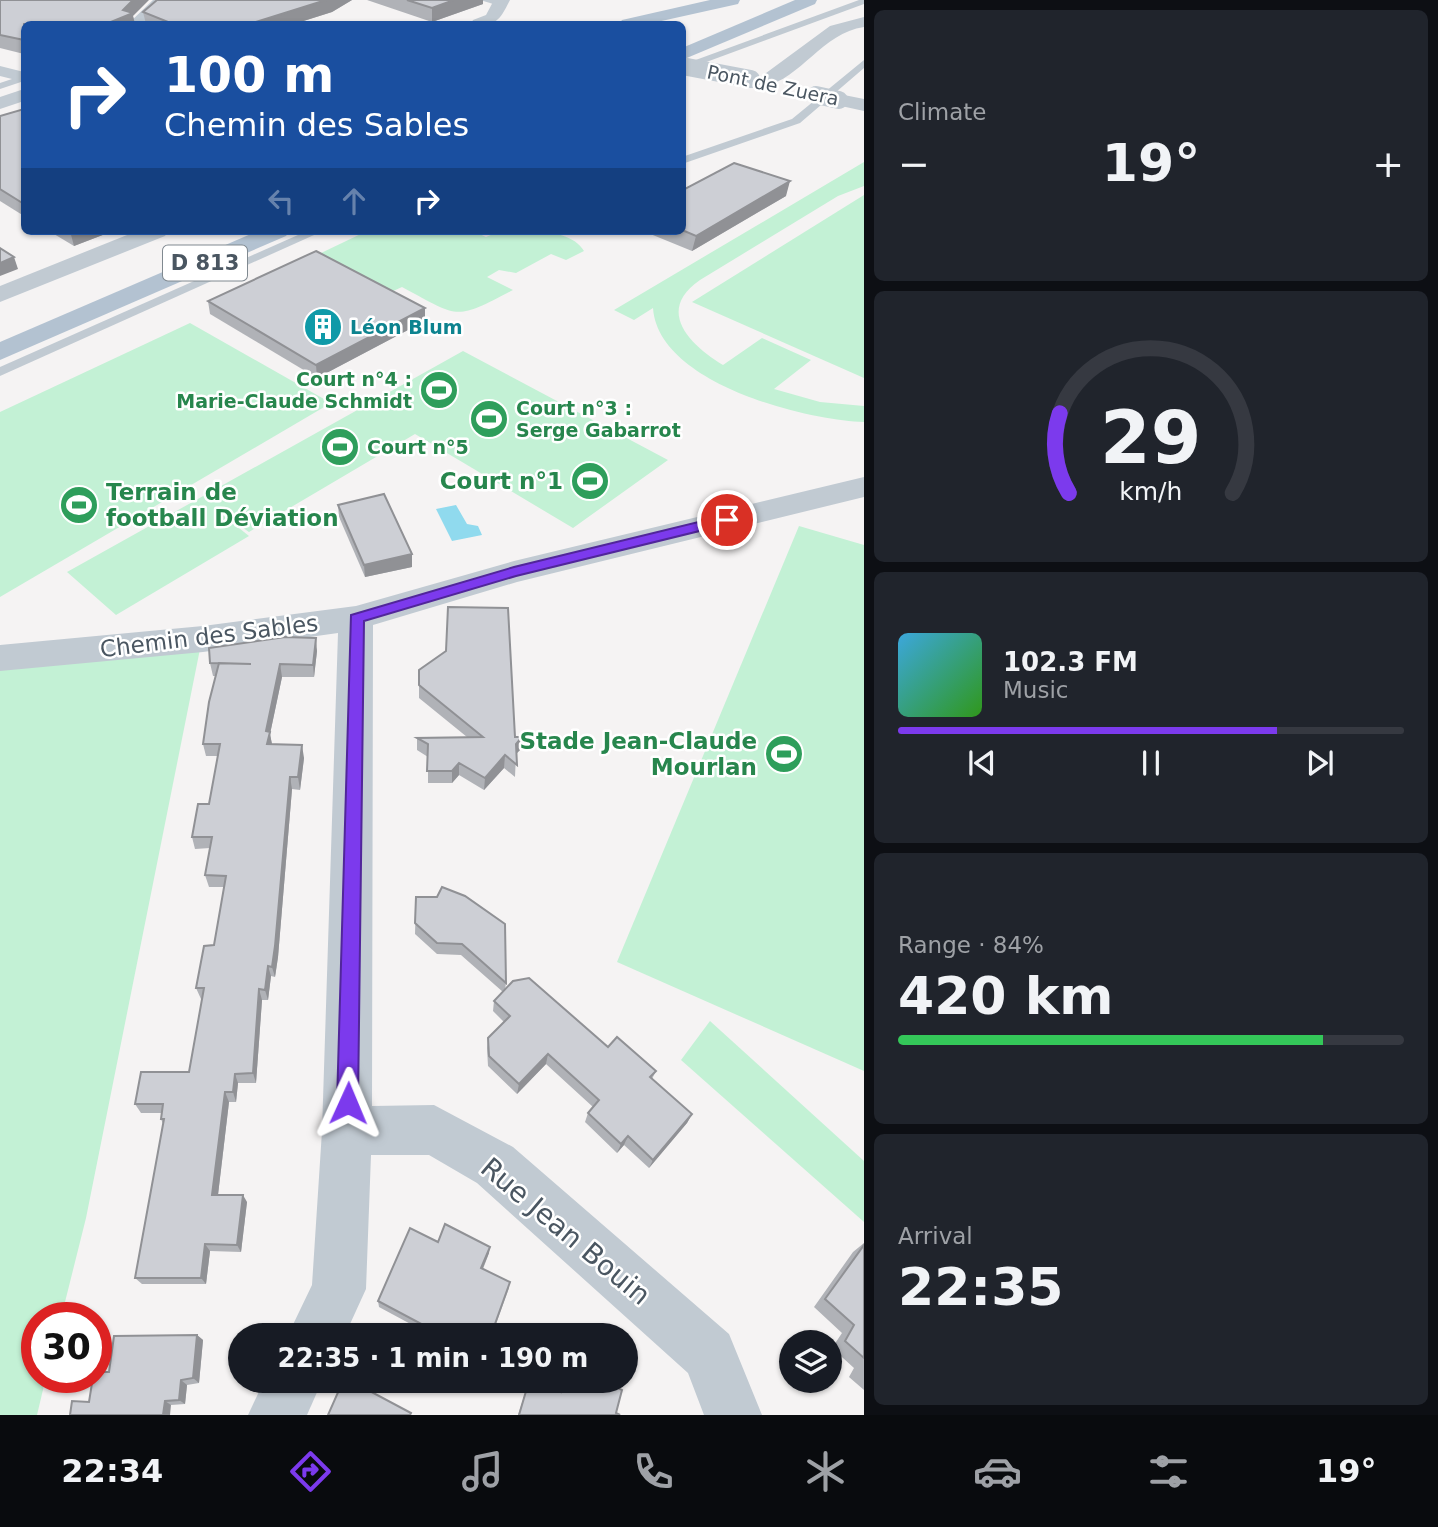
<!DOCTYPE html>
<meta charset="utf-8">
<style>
body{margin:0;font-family:"DejaVu Sans",sans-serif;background:#20242c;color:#f1f3f6;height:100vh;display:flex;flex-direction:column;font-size:26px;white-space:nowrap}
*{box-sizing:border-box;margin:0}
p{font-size:23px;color:#9ea1a6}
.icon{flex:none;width:38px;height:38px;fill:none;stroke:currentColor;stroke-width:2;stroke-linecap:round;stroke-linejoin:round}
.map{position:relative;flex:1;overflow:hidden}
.panel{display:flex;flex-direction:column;gap:10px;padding:10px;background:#0d0f14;width:574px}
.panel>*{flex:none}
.banner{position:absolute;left:21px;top:21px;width:665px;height:214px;border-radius:10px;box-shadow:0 2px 5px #0004;background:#1a4fa0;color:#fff;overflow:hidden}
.tools{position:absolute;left:779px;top:1330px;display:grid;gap:14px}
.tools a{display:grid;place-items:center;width:63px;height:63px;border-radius:50%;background:#171b24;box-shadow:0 2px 5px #0004;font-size:35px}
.speed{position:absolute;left:21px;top:1302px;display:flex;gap:14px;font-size:35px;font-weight:700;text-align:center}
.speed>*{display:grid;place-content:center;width:91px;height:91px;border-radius:50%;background:#171b24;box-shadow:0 2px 5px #0004;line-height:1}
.speed .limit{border:10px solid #d22;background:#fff;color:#111}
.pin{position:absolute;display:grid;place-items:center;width:60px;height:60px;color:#fff;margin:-30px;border:4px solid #fff;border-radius:50%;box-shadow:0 2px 7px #0007}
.me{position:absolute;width:77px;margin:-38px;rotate:1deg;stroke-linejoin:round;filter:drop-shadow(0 0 5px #0008)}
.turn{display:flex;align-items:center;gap:24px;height:147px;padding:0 28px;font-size:32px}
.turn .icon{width:91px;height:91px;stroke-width:2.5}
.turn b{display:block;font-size:49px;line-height:60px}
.lanes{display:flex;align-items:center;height:66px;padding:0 28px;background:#0003;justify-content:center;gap:35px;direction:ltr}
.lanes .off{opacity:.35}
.big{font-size:52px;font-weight:800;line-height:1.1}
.panel .tile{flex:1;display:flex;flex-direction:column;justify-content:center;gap:10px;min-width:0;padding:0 24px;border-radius:10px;background:#20242c}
.panel .dial{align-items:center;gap:0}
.dial svg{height:182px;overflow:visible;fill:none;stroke:#363941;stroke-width:7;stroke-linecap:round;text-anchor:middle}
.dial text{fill:#f1f3f6;stroke:none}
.song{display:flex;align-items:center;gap:21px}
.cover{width:84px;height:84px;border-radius:10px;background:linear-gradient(135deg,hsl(200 70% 55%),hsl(110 70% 35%))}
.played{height:7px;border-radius:4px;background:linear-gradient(90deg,#7c3aed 75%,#363941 75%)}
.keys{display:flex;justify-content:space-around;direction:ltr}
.heat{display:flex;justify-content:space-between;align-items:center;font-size:38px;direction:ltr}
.charge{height:10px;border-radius:5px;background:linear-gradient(90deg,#34c759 84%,#363941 0)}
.trip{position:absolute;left:228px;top:1323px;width:410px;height:70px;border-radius:35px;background:#171b24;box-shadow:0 2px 5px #0004;font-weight:800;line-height:70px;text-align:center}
.tab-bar{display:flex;height:112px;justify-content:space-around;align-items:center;background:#090b0e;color:#9ea1a6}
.tab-bar .icon{width:49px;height:49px}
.tab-bar .active{color:#7c3aed}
.tab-bar b{font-size:32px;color:#f1f3f6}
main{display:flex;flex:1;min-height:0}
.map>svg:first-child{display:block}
</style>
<main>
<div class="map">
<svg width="864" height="1415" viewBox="0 0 864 1415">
<rect width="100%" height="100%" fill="#f5f3f3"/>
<!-- green -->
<g fill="#c3f1d5">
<path d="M864,162V186L838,196L700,280C655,311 690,345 723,365L762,338L811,360L774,389L820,402L864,406V422C804,420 658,383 653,308L634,320L614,310Z"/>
<path d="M864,195V378L692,302Z"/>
<path d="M367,231H473L486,237C508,227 571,226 584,251L566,260L551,254L516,273L499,270L487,277L513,290C454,321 460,318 402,287L391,292L319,254Z"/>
<path d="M190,323L331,403L0,597V412Z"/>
<path d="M463,351L668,460L573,528L415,434L249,532L214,508L249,536L116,615L67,572Z"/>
<path d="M799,526L864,545V1071L617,962Z"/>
<path d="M200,649L86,1218L61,1318H37V1377H46L37,1415H0V670Z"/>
<path d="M710,1021L864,1161V1222L681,1060Z"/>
</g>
<!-- water -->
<path fill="#90daee" d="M456,505L467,524L478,526L482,535L452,541L436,509Z"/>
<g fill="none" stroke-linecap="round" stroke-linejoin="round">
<!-- service -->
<g fill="#c1cad2" fill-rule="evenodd">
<path d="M480,0H497L504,3L500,6Z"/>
<path d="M859,0H864V4L682,71V65Z"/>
<path d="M864,60V68L800,123L682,164V157L792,119Z"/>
<path d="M24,75V81L0,89V83Z"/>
<path d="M307,231H323L0,376V367Z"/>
</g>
<!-- minor -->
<g fill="#c1cad2" fill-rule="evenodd">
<path d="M153,0H170L145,24H128Z"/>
<path d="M494,0H510C498,23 498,24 471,24L473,20L486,15Z"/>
<path d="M864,17V27C822,33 802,78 763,87L754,82L830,26Z"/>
<path d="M0,66L24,72V82L0,76Z"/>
<path d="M24,89V101L0,109V97Z"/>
<path d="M839,94L864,99V111L832,104L830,100Z"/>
<path d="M137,231H168L165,236L0,302V286Z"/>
<path d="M864,477V497L517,582L373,625L372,1106L434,1105L513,1147L729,1334L762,1415H704L688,1373L477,1183L429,1155H371L366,1289L345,1335H288L312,1285L322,1131L338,633L203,652L0,671V645L203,626L356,606L514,561Z"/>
<path d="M264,1381H322L307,1415H248Z"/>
</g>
<!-- primary -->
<g fill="#b3c2d1" fill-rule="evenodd">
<path d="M710,0H740L738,4L648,24H619L622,20Z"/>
<path d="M795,0H817L815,4L682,60V48Z"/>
<path d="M258,231H290L286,236L0,360V342Z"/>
</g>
<!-- minor-bridge -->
<g stroke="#c1cad2" stroke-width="18">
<path d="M682,66L751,79"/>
<path d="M816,95L839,100"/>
</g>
</g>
<!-- wall -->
<g fill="#b0b2b7">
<path d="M0,0L133,16L135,24H24V54L0,48Z"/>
<path d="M157,0H352L332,12L294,24H146L143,12Z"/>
<path d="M367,0H483V4L432,22Z"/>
<path d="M24,109V216L0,201V116Z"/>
<path d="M682,188L685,189L786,196L692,251L643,231H682Z"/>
<path d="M49,231H113L74,246Z"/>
<path d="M208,301L425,321L317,378L210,314Z"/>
<path d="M338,505L412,554V567L365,577L339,517Z"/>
<path d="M317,651L314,677H282L270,734L272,745L304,758L300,790L292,789L278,957L275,977L271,976L268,1000H262L256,1083H238L236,1102H229L218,1195L247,1202L241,1252L210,1251L206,1284H142L135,1278L163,1124L161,1119V1113H141L135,1104L189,1072L203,999H201L196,988L214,945L224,887H209L205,875L210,848L195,849L192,837L209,804L218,756H206L203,744L216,676H213L210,663Z"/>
<path d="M419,685L515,737L520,750L516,754L515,777L504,768L484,790L459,775L452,783H428V757L417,750V738L467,737L419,698Z"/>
<path d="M416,897L506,983L505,990L608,1047L656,1071L652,1079L692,1114L687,1123L649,1168L624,1145L617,1153L585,1122L588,1113L593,1107L546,1064L517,1094L488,1066L487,1048L488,1038L504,1022L493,1011L494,1001L503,992L461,955L437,954L415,934Z"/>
<path d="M438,1242L489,1253L483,1269L509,1288L492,1335H431L379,1307L378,1301Z"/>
<path d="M864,1243V1390L849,1377L854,1368L832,1348L842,1333L814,1307L853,1252Z"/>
<path d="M197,1335L203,1340L199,1383L187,1385L185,1404L171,1405L89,1402Z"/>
<path d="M529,1381H540L560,1391L563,1381H604L616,1413L620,1415H518Z"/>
</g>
<!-- shaded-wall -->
<g fill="#909195">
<path d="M133,0H149L133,16L135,24H106Z"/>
<path d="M326,0H352L332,12L294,24H249Z"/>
<path d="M454,0H483V4L432,22V8Z"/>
<path d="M790,181L786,196L692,251L696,236Z"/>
<path d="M70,231H113L74,246Z"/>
<path d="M14,257L18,269L0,276V263Z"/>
<path d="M425,308V321L317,378L316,365Z"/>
<path d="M412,554V567L365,577L364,565Z"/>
<path d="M316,638L317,651L314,677L313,665Z"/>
<path d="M280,664L282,677L270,734L272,744L270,757L266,731Z"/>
<path d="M522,737L520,750L514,756L516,744Z"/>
<path d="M302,745L304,758L300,790L298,777Z"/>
<path d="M505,755L504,768L484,790L485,778Z"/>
<path d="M459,763V775L452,783V771Z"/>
<path d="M290,777L292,789L278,957L275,977L272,967Z"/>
<path d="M268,966L271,976L268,1000L265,990Z"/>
<path d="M259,989L262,1000L256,1083L253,1073Z"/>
<path d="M548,1054L546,1064L517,1094L519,1084Z"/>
<path d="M235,1074L238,1083L236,1102L233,1092Z"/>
<path d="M225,1092L229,1102L217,1203L212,1195Z"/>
<path d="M692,1114L687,1123L649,1168L653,1160Z"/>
<path d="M628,1136L624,1145L617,1153L621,1144Z"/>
<path d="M243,1195L247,1202L241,1252L237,1245Z"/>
<path d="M205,1244L210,1251L206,1284L201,1278Z"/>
<path d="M490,1247L489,1253L480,1275L481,1268Z"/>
<path d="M197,1335L203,1340L199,1383L193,1378Z"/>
<path d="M181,1380L187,1385L185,1404L179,1400Z"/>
<path d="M165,1401L171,1405L170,1415H163Z"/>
</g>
<!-- building -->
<g fill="#cdcfd5" stroke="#909195" stroke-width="2">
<path d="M0,0H133L123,10L133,13L106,24H24V40L0,35Z"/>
<path d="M157,0H326L249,24H173L143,12Z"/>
<path d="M407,0H454L432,8Z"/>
<path d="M24,109V204L0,189V116Z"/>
<path d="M734,163L790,181L696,236L682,230V188L685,189Z"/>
<path d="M0,248L14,257L0,263Z"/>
<path d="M316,251L425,308L316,365L208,301Z"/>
<path d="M384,494L412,554L364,565L338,505Z"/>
<path d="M448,607L508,608L515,737H522L516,744L517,765L505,755L485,778L459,763L452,771H427L428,744L417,738L483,737L419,685V670L446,651Z"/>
<path d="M285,637L316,638L313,665L280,664L266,731L270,732L267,744L302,745L298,777H290L275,946L272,967L268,966L265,990L259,989L253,1073L235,1074L233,1092H225L212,1195H243L237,1245L205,1244L201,1278H135L164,1119H161L163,1104H135L141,1072H189L204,988H196L204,946L214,945L226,876L205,875L212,837H192L198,804H209L220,744H203L209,702L219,663L251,664L210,663L209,648Z"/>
<path d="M442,887L465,896L505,924L506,983L462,944L437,943L415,923L416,897H437Z"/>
<path d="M529,978L608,1047L617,1037L656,1071L650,1077L692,1114L653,1160L628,1136L621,1144L588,1113L599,1100L548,1054L519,1084L489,1056L488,1038L510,1016L494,1001L513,981Z"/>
<path d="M445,1224L490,1247L481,1268L510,1282L491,1335H442L378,1301L410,1228L438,1242Z"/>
<path d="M864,1245V1358L845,1341L854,1325L825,1299Z"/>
<path d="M197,1335L193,1378L181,1380L179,1400L165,1401L163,1415H70L72,1401L89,1402L93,1377H96V1372H109L114,1336Z"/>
<path d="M343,1381H351L411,1413L410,1415H328Z"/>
<path d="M529,1381H540L561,1392L565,1381H604L622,1390L616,1413L620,1415H519Z"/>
</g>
<!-- route -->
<path fill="#7c3aed" stroke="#51269a" stroke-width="2" d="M727,515L734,520L732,523L516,576L364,621L358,1103L355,1110L348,1113L340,1110L337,1103L351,615L514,567Z"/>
<!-- icons -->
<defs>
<symbol id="building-disc" viewBox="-11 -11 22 22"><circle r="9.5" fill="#0f9aa8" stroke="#fff"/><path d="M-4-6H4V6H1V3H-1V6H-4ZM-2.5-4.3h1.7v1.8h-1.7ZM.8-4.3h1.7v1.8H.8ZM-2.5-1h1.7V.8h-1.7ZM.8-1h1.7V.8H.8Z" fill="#fff"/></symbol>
<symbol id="stadium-disc" viewBox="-11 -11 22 22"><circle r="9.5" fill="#2e9e5b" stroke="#fff"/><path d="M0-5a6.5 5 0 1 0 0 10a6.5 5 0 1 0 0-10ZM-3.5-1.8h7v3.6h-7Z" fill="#fff"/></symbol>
</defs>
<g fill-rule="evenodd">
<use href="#building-disc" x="301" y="305" width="44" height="44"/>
<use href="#stadium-disc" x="417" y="368" width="44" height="44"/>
<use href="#stadium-disc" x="467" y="397" width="44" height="44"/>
<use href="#stadium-disc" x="318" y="425" width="44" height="44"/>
<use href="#stadium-disc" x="568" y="459" width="44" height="44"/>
<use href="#stadium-disc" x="57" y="483" width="44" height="44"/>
<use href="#stadium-disc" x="762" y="732" width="44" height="44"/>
</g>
<g text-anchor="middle" stroke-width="5" stroke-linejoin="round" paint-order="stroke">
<!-- far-street labels -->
<g font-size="19" fill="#4a5661" stroke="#fff">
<text transform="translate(773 85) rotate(12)" y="7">Pont de Zuera</text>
</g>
<!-- far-culture labels -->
<g font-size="19" font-weight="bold" fill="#0d838f" stroke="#fff" text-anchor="start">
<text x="350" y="334">Léon Blum</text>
</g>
<!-- far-leisure labels -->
<g font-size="19" font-weight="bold" fill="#27864d" stroke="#fff" text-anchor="start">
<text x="412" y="386" text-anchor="end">Court n°4 :<tspan x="412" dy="22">Marie-Claude Schmidt</tspan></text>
<text x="516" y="415">Court n°3 :<tspan x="516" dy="22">Serge Gabarrot</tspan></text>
<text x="367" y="454">Court n°5</text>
</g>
<!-- shield labels -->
<rect fill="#fff" stroke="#808990" stroke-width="2" x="163" y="245.5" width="84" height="35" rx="5"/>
<g font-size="21" font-weight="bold" fill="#4a5661">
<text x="205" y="270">D 813</text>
</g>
<!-- leisure labels -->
<g font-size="23" font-weight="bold" fill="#27864d" stroke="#fff" text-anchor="end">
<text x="563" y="489">Court n°1</text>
<text x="106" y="500" text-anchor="start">Terrain de<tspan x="106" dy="26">football Déviation</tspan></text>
<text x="757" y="749">Stade Jean-Claude<tspan x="757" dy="26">Mourlan</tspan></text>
</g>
<!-- street labels -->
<g font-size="23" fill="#4a5661" stroke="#fff">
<text transform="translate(209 636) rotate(-7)" y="8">Chemin des Sables</text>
</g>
<!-- near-street labels -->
<g font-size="28" fill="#4a5661" stroke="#fff">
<text transform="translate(566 1231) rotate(40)" y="10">Rue Jean Bouin</text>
</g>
</g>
</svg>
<div class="tools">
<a><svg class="icon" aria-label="layers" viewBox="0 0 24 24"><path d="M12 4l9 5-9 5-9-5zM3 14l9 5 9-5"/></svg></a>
</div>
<div class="speed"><div class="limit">30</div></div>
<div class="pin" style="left:727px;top:520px;background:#d93025"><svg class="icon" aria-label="arrive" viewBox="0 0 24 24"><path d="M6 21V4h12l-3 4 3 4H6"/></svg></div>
<svg class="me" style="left:348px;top:1103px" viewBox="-20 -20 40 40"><path d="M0-17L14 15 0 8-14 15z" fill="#7c3aed" stroke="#fff" stroke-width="4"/></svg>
<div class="trip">22:35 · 1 min · 190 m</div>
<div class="banner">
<div class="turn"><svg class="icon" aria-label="right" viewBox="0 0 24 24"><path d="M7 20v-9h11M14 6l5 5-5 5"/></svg><div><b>100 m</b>Chemin des Sables</div></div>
<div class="lanes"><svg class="icon off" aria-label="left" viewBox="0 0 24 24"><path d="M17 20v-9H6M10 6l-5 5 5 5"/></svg><svg class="icon off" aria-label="ahead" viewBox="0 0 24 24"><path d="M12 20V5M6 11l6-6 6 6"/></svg><svg class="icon" aria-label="right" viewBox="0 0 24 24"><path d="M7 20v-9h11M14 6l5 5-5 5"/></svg></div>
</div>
</div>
<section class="panel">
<div class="tile"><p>Climate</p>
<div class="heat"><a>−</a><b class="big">19°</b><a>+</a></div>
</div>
<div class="tile dial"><svg viewBox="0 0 100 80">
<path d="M14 69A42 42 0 1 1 86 69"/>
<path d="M14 69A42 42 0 0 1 10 34" stroke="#7c3aed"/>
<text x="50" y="56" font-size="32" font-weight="700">29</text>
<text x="50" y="72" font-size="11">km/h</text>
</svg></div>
<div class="tile">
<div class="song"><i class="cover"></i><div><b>102.3 FM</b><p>Music</p></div></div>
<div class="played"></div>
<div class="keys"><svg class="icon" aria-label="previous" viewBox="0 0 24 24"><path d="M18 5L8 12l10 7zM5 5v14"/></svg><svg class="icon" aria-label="pause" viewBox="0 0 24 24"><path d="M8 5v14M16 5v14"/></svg><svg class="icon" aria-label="next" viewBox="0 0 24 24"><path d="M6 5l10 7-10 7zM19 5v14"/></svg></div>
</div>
<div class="tile"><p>Range · 84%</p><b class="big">420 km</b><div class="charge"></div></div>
<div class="tile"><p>Arrival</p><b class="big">22:35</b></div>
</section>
</main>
<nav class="tab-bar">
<b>22:34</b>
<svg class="icon active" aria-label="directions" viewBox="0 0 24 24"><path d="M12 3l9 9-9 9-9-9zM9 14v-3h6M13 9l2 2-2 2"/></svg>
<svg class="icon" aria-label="music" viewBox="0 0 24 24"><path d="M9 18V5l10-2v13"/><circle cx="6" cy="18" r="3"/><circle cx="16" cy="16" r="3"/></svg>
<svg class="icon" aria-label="phone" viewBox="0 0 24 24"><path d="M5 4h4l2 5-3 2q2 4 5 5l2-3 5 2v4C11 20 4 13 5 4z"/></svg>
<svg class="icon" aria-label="climate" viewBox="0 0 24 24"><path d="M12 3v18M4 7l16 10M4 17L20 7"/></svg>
<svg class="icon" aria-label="car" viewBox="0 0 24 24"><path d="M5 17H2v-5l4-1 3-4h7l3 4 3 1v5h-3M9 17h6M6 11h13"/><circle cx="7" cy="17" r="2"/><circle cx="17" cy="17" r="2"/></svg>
<svg class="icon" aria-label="filters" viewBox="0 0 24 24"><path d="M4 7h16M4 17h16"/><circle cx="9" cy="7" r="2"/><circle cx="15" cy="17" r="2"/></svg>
<b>19°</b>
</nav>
